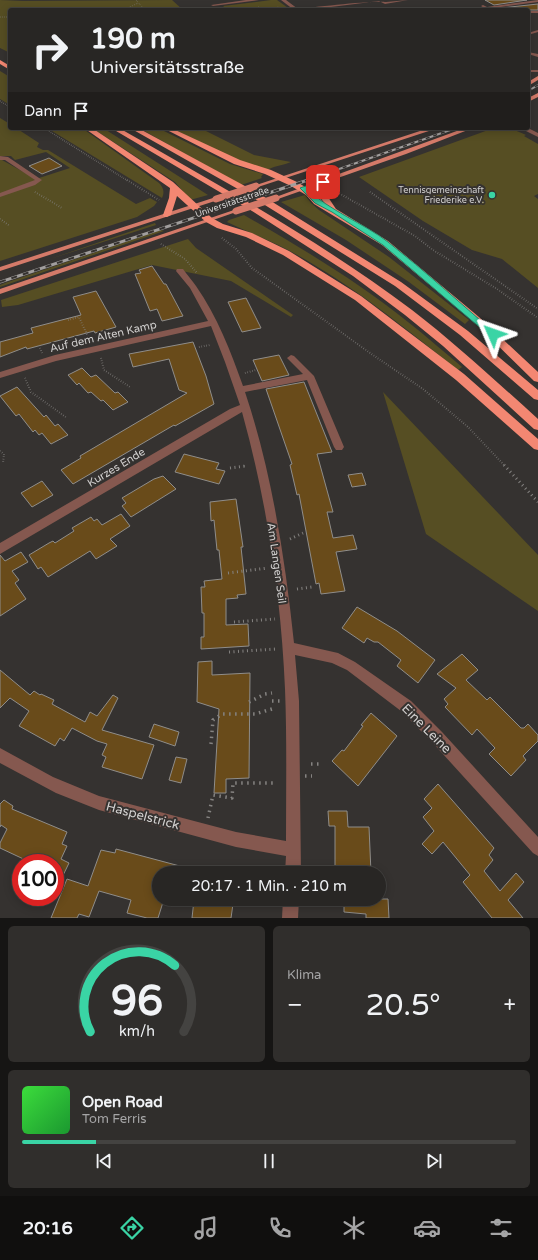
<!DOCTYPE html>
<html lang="de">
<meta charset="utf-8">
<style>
body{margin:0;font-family:"Varela Round",sans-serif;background:#302e2c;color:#f1f3f6;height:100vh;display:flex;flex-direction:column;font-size:15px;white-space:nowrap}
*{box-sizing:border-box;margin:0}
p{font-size:13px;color:#a5a5a6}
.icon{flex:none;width:22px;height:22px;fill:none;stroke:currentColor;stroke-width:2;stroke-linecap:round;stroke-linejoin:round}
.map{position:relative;height:918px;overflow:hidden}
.side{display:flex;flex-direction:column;gap:8px;padding:8px;background:#161514;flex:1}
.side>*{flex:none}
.top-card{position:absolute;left:8px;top:8px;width:522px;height:122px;border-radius:4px;box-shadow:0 2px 10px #0003,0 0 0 1px #444341;background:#282624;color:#f1f3f6;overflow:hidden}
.speed{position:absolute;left:12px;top:854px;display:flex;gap:8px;font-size:20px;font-weight:700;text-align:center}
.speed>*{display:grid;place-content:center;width:52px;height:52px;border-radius:50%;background:#282624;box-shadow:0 2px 10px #0003,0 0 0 1px #444341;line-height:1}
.speed .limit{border:6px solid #d22;background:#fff;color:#111}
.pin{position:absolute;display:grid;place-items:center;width:34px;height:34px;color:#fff;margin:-17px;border-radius:8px;box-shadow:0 2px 6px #0006}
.me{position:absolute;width:44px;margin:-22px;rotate:313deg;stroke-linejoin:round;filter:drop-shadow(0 0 3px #0008)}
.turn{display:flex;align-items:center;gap:14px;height:84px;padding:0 16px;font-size:18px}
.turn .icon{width:52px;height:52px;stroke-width:2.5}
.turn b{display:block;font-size:28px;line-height:34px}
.then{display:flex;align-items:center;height:38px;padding:0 16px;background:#0003;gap:8px;font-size:15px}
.big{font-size:30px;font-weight:600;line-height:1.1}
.side .card{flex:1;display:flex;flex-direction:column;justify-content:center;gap:6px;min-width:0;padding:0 14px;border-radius:6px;background:#302e2c}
.side .dial{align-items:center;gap:0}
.dial svg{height:104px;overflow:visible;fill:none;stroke:#444341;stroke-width:7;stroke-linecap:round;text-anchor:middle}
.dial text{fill:#f1f3f6;stroke:none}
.song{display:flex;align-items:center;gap:12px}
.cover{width:48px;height:48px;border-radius:6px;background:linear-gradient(135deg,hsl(120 70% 55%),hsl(130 70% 35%))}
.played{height:4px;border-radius:2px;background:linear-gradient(90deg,#3ad4a5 15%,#444341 15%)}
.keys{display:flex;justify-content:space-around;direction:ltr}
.heat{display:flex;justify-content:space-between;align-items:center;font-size:22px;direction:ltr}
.side .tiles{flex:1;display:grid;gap:8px;grid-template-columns:1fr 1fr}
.card:last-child{grid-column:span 2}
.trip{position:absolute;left:152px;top:866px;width:234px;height:40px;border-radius:20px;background:#282624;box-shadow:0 2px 10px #0003,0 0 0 1px #444341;font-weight:600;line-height:40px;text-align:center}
.menu{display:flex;height:64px;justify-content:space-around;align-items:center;background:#100f0e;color:#a5a5a6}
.menu .icon{width:28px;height:28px}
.menu .current{color:#3ad4a5}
.menu b{font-size:18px;color:#f1f3f6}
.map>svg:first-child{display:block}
</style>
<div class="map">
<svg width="538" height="918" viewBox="0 0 538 918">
<rect width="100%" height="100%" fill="#353230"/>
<!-- green -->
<g fill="#564e23">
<path d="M0,0L23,1L172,0L183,10H10V53L0,48Z"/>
<path d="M271,0H277L291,10H228L223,6Z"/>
<path d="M0,71L10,77V105L0,99Z"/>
<path d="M0,118L10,124V128H16L39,143L37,147L43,150H48L136,204L150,198L157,202L154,206L137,217L0,261V160H2L36,179L70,168L46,152L15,160L11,156H0Z"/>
<path d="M47,128H82L159,183C163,187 165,192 162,198Z"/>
<path d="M92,128H103L208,195L190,200L175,182Z"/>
<path d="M139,128H158L230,164L263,174L261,177L262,178L241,185Z"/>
<path d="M171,128H200L254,155L291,162C284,165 275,166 269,169C257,172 186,135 171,128Z"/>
<path d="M500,128C510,128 518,131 526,135L524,136L538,144V194L534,196L538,199V288L502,259L472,250L423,221L359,177L491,129Z"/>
<path d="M305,195L311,203L319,210L389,257L469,320L465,324L409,282L346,240L281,202Z"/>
<path d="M244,215C300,247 357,281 408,322C426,336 444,352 462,367L458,370C401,325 343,277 278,245C261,237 244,230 227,222L229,220Z"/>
<path d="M155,223L156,225L50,259Z"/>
<path d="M161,230L164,231L0,287V285L5,283Z"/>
<path d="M188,239L196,248L293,315L291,317L231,281L152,265L18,305L2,307L1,300Z"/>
<path d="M383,392L538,555V611L426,534Z"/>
</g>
<!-- building -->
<g fill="#694b1a" stroke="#8f8d8a">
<path d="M485,0H527L494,5Z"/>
<path d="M538,4V10H504L501,8Z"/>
<path d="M49,158L62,166L42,174L29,166Z"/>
<path d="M152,266L164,284H166L183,316L162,321L157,309L150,311L135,274L141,273L139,270Z"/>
<path d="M96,291L116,327L95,333L94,331L27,349L26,347L0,357V342L33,333L31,328L81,315L73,297Z"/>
<path d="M246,298L261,328L242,332L228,302Z"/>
<path d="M193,342L206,376L214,404L175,426L174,425L73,484L61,470L81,458L80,456L187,393L179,390L169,359L133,367L129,354Z"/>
<path d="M279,355L289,375L262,381L253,360Z"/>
<path d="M82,368L91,377L96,375L115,393L118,392L128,402L113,410L103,400L101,401L91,392L88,393L79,383L77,385L68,375Z"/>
<path d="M304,382L332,452L317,454L333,512H327L333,538L353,535L357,549L336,552L345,591L321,594L319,583L316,584L299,494L297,495L290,465L292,464L266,389Z"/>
<path d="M17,387L44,417L46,415L55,426L58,424L68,435L51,444L42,433L39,435L35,430L33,432L19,414L16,416L0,396Z"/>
<path d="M184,454L219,463L216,469L225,471L219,484L175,472Z"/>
<path d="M362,473L366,485L352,487L348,475Z"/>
<path d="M163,476L176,489L131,517L122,506L126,503L122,498L154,479Z"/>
<path d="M42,481L53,495L32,507L21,493Z"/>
<path d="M236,499L243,547H241L246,594L237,595L238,598L226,599V625L248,624L249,646L201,649V637H204V613H202L201,587H205L204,581L222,579L219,550H217L214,520L211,521L210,502Z"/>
<path d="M121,514L130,526L110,539L117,546L96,559L90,551L48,577L41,567L38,569L29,555L49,543L53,541L55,543L74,531L72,528L91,517L94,521L97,519L102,525Z"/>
<path d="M21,552L28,562L12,571L19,580L15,583L26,599L0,616V555L5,561Z"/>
<path d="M357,607L397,631L435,660L418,683L397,666L401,660L378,642H374L367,638L364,643L342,628Z"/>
<path d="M462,654L478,670L466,680L487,700L490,697L521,728H524L528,724L538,735V741L523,756L526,760L511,776L489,754L495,748L477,729L472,735L445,707L448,704L444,699L456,688L437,674Z"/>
<path d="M212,661V675L250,673L249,778L226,779V793H214L219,709L197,702L198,662Z"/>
<path d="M0,670L30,695L34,691L40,695L41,694L54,700L52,704L85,722L90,712L97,716L113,695L118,698L102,730L154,745L142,779L102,767L106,757L102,755L107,744L97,741L72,728L64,741L60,738L55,746L19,726L29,711L10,698L0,708Z"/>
<path d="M371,713L397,736L358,786L332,761L342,750L344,751L363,726L361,725Z"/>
<path d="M154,724L179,732L175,746L149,737Z"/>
<path d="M176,757L187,759L181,783L169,780Z"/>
<path d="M438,784L494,848L489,855L493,860L484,871L500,891L516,873L524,882L508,900L523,918H492L463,882L470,875L443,842L432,854L422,844L434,831L423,817L432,808L424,799Z"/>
<path d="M4,800L13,806L12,809L67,832L62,844L67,846L61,859L69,863L55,892V863H32L0,848V843L7,829L1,825L0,827V804Z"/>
<path d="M328,811H347L348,827H369L371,873H335V826H329Z"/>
<path d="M116,849L191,869V873H159V899H164L158,918H147L127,913L131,900L99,891L89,917L79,914L77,918H51L67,879L88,886L101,850L115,853Z"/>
<path d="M344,899H388L389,918H366V914L344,912Z"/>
<path d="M194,900L233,904L231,918H192Z"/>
</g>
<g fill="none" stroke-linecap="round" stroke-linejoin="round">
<!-- path-far4 -->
<g stroke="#858381" stroke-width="1" stroke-dasharray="0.5 1.5" stroke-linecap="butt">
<path d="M136,0L144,9"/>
<path d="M258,7L268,9L279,7"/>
<path d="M133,8L144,9"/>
<path d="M105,10L128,8L138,3"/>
<path d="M0,17H10"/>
</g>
<!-- path-far3 -->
<g stroke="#858381" stroke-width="1.5" stroke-dasharray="0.5 1.5" stroke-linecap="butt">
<path d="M0,101L10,107"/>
<path d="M44,128L128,181"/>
</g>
<!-- path-far2 -->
<g stroke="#858381" stroke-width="2" stroke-dasharray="0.5 2" stroke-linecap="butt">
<path d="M127,180L159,200"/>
<path d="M335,191L415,236L433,250L497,289L538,318"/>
<path d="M35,192L62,208"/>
<path d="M370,192L538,309"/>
<path d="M0,219L10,226"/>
<path d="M222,238L236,249L252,268L370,353L423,389L468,427L505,466"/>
<path d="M161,244L185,259L197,273"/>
<path d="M68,320L79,317L90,341"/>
<path d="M199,347L210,345"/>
<path d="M40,348L42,353"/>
<path d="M101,358L104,370L130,387"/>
<path d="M245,373L256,370"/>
<path d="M25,378L31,392L67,418"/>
<path d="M0,451L4,454L3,463"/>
<path d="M244,466H246"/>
</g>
<!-- path-far1 -->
<g stroke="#858381" stroke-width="3" stroke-dasharray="1 3.5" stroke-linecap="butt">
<path d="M504,465L538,502"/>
<path d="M230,468L246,466"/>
<path d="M290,539L303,533"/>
<path d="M228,573L268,568"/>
<path d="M297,589L312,587"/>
<path d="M234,622L275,619"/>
<path d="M229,652L276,649"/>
</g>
<!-- path -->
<g stroke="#858381" stroke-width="3.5" stroke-dasharray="1.5 4.5" stroke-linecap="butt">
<path d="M272,701H280"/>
<path d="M249,702L265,694L272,693"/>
<path d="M211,744L213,720L222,714H255L272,709"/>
<path d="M311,764H321"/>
<path d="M305,776H312"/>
<path d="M208,818L213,795L232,798L233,783H273"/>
</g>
<!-- minor -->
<g fill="#85584f" fill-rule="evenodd">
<path d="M246,0H259L213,6L211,5Z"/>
<path d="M281,0H286L298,9C313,7 376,0 386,2L408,0L385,4L379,1L307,10H294Z"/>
<path d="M538,0V2L486,9L481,6L483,5L487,7Z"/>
<rect x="528" y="11" width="10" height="2"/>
<path d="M538,30V32L528,35V33Z"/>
<path d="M528,52L538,54V57L528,54Z"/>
<rect x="528" y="70" width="10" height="2"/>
<path d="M520,128H528L538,133V137Z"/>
<path d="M0,156L8,157L42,180L35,185L0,197V193L35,180L5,160H0Z"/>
<path d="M177,269H183C187,275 192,280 196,286C217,316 231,352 243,386L303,374L287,358L291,355L294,356L314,376L344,447L342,450H336L334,447L307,380L245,392C272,473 285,558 294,643L338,653L355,662L411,701L442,732L538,837V856L533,853L432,742L401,711L347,670L332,663L295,655L299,701L301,873H285L286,856L236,847L99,810L56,793L0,763V748L53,777L99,796L236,832L286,841C286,790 287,740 285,689C281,596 267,502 242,412L0,554V543L230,409L240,405L225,362L211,326L56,361L0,378V372L55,355L208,321L190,288L176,271Z"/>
<path d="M283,899H299L298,918H282Z"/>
</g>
<!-- major -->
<g fill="#d47a69" fill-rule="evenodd">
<path d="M538,76V80L528,86V82Z"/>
<path d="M538,93V97L528,102V98Z"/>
<path d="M429,128H438L258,187L253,186Z"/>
<path d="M465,128H473L406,154L278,199L273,198Z"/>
<path d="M216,197L218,198V200L0,271V267Z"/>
<path d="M234,210L239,211L0,294V289Z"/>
</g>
<!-- highway -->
<g fill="#f38772" fill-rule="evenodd">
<path d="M0,60L10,66V70L0,64Z"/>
<path d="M84,128H92L173,182L212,218L223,224L252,233L289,251L361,296L464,374L538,439V450L534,449L456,380L355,300L283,255L246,237L217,228L206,222L177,196L171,215L167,217H164L163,215L169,198L170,188Z"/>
<path d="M111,128H119C219,185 320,241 412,310C456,344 497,382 538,419V430L534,429L443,346L405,315L353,276L252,211Z"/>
<path d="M130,128H138L258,193L401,282L468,331L538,390V400L534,399L460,335L395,286L252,197Z"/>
<path d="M163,128H171L240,160L271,170L297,182L312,191L324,202L320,197L321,190L329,177H335L336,179L329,190L328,197L336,209L388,241L479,317L538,372V382L534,381L473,321L382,245L314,204L306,195L291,186L265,174L234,164Z"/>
</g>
<defs>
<g id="rail-far1">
<path d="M528,91L538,85"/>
<path d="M305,181L456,128"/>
</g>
<path id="rail" d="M0,282L308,180"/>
</defs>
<!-- rail-far1 casing -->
<use href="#rail-far1" stroke="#a19e9d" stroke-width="2"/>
<!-- rail casing -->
<use href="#rail" stroke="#a19e9d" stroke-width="3"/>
<!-- rail-far1 -->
<use href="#rail-far1" stroke="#353230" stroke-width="1.5" stroke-dasharray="4" stroke-linecap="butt"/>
<!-- rail -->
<use href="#rail" stroke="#353230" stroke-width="2" stroke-dasharray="6" stroke-linecap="butt"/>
<!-- major-bridge -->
<g stroke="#d47a69" stroke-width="7">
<path d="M216,199L256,186"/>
<path d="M236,211L276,198"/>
</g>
</g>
<!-- route -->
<path fill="#3ad4a5" stroke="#268a6b" d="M321,181L326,182L307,189C330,211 363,223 388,242C425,271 460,303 495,333V336H490L383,245L332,212L315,203L300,188Z"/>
<!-- markers -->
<circle fill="#3ad4a5" stroke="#353230" stroke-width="1.5" cx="492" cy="195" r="4"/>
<g text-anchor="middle" stroke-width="4" stroke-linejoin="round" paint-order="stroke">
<!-- far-poi labels -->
<g font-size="9" fill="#d2d0cf" stroke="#353230" text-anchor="end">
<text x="484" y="193">Tennisgemeinschaft<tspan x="484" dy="10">Friederike e.V.</tspan></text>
</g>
<!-- far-street labels -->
<g font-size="9" fill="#d2d0cf" stroke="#353230">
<text transform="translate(232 202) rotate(-19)" y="3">Universitätsstraße</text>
</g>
<!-- street labels -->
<g font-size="11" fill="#d2d0cf" stroke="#353230">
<text transform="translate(103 336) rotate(-13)" y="4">Auf dem Alten Kamp</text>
<text transform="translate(116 467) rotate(-31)" y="4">Kurzes Ende</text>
<text transform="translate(277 563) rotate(82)" y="4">Am Langen Seil</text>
</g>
<!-- near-street labels -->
<g font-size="13" fill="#d2d0cf" stroke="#353230">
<text transform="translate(427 728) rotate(45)" y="5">Eine Leine</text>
<text transform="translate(143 815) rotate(15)" y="5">Haspelstrick</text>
</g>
</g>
</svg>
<div class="speed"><div class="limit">100</div></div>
<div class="pin" style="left:323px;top:182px;background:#d93025"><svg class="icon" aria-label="arrive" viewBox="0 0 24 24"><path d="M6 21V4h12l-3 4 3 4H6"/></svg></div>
<svg class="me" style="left:493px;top:334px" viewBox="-20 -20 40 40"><path d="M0-17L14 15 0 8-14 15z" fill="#3ad4a5" stroke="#fff" stroke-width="4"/></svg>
<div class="trip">20:17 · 1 Min. · 210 m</div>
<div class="top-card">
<div class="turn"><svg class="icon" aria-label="right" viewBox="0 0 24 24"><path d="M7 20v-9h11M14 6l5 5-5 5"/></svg><div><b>190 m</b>Universitätsstraße</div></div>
<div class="then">Dann<svg class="icon" aria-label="arrive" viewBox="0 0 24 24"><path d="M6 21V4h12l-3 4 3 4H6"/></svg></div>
</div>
</div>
<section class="side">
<div class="tiles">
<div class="card dial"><svg viewBox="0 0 100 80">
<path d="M14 69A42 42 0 1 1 86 69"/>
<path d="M14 69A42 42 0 0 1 79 18" stroke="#3ad4a5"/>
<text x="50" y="56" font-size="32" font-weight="700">96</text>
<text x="50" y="72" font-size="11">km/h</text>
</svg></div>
<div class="card"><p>Klima</p>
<div class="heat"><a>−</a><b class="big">20.5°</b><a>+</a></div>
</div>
<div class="card">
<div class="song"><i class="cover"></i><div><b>Open Road</b><p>Tom Ferris</p></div></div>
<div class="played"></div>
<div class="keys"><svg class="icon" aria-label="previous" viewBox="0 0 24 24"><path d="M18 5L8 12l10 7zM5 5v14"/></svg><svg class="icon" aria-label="pause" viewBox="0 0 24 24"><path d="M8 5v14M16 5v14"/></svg><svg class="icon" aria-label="next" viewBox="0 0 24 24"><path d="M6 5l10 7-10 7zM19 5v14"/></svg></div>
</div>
</div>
</section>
<nav class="menu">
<b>20:16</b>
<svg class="icon current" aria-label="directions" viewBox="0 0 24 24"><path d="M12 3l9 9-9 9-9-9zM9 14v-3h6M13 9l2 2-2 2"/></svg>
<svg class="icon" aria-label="music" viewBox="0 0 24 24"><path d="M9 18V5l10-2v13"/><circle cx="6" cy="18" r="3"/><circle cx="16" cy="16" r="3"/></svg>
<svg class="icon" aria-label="phone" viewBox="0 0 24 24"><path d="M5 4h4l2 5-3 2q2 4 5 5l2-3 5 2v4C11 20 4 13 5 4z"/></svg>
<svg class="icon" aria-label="climate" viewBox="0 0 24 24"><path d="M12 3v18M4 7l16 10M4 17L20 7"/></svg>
<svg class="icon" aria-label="car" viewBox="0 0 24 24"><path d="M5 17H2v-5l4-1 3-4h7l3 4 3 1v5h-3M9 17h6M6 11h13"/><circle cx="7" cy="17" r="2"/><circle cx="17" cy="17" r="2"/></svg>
<svg class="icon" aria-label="filters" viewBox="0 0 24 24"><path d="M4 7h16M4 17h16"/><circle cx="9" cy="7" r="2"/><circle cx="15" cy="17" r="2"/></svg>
</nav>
